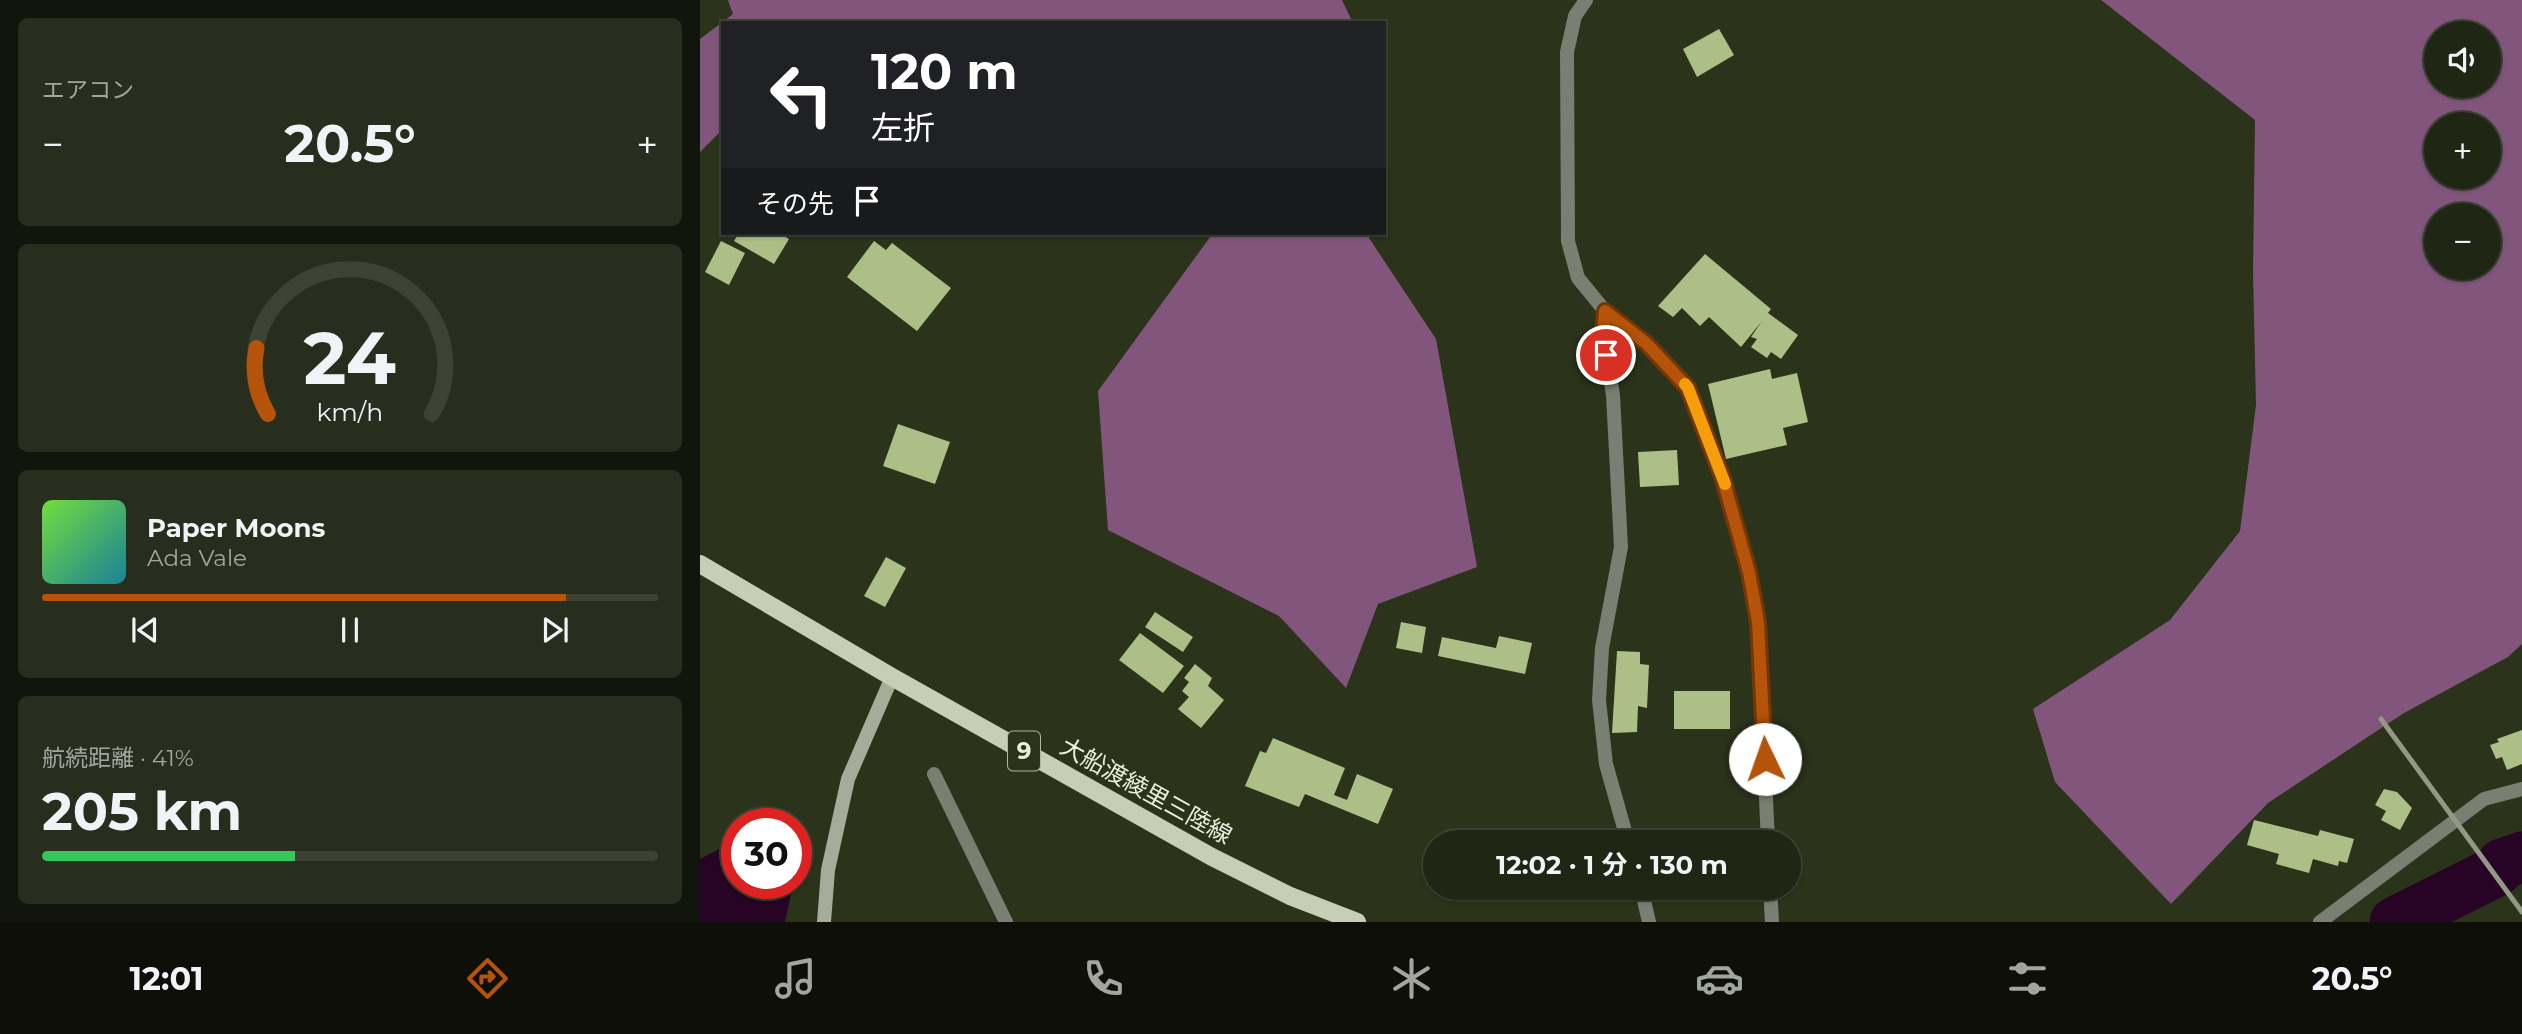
<!DOCTYPE html>
<html lang="ja">
<meta charset="utf-8">
<style>
body{margin:0;font-family:Montserrat,"Noto Sans JP",sans-serif;background:#282e1d;color:#f1f3f6;height:100vh;display:flex;flex-direction:column;font-size:26px;white-space:nowrap}
*{box-sizing:border-box;margin:0}
p{font-size:23px;color:#a2a5a0}
.icon{flex:none;width:38px;height:38px;fill:none;stroke:currentColor;stroke-width:2;stroke-linecap:round;stroke-linejoin:round}
.map{position:relative;flex:1;overflow:hidden}
.panel{display:flex;flex-direction:column;gap:18px;padding:18px;background:#12150b;width:700px}
.panel>*{flex:none}
.hud{position:absolute;left:21px;top:21px;width:665px;height:214px;border-radius:0px;box-shadow:0 2px 5px #0004,0 0 0 2px #3d4334;background:#202124;color:#fff;overflow:hidden}
.controls{position:absolute;left:1724px;top:21px;display:grid;gap:14px}
.controls a{display:grid;place-items:center;width:77px;height:77px;border-radius:50%;background:#202614;box-shadow:0 2px 5px #0004,0 0 0 2px #3d4334;font-size:35px}
.speed{position:absolute;left:21px;top:808px;display:flex;gap:14px;font-size:35px;font-weight:700;text-align:center}
.speed>*{display:grid;place-content:center;width:91px;height:91px;border-radius:50%;background:#202614;box-shadow:0 2px 5px #0004,0 0 0 2px #3d4334;line-height:1}
.speed .limit{border:10px solid #d22;background:#fff;color:#111}
.pin{position:absolute;display:grid;place-items:center;width:60px;height:60px;color:#fff;margin:-30px;border:4px solid #fff;border-radius:50%;box-shadow:0 2px 7px #0007}
.me{position:absolute;width:77px;margin:-38px;rotate:357deg;stroke-linejoin:round;filter:drop-shadow(0 0 5px #0008)}
.turn{display:flex;align-items:center;gap:24px;height:147px;padding:0 35px;font-size:32px}
.turn .icon{width:91px;height:91px;stroke-width:2.5}
.turn b{display:block;font-size:49px;line-height:60px}
.then{display:flex;align-items:center;height:66px;padding:0 35px;background:#0003;gap:14px;font-size:26px}
.big{font-size:52px;font-weight:700;line-height:1.1}
.panel .card{flex:1;display:flex;flex-direction:column;justify-content:center;gap:10px;min-width:0;padding:0 24px;border-radius:10px;background:#282e1d}
.panel .dial{align-items:center;gap:0}
.dial svg{height:182px;overflow:visible;fill:none;stroke:#3d4334;stroke-width:7;stroke-linecap:round;text-anchor:middle}
.dial text{fill:#f1f3f6;stroke:none}
.song{display:flex;align-items:center;gap:21px}
.cover{width:84px;height:84px;border-radius:10px;background:linear-gradient(135deg,hsl(100 70% 55%),hsl(190 70% 35%))}
.played{height:7px;border-radius:4px;background:linear-gradient(90deg,#b45309 85%,#3d4334 85%)}
.keys{display:flex;justify-content:space-around;direction:ltr}
.heat{display:flex;justify-content:space-between;align-items:center;font-size:38px;direction:ltr}
.charge{height:10px;border-radius:5px;background:linear-gradient(90deg,#34c759 41%,#3d4334 0)}
.trip{position:absolute;left:723px;top:830px;width:378px;height:70px;border-radius:35px;background:#202614;box-shadow:0 2px 5px #0004,0 0 0 2px #3d4334;font-weight:700;line-height:70px;text-align:center}
.menu{display:flex;height:112px;justify-content:space-around;align-items:center;background:#0d0f08;color:#a2a5a0}
.menu .icon{width:49px;height:49px}
.menu .active{color:#b45309}
.menu b{font-size:32px;color:#f1f3f6}
main{display:flex;flex:1;min-height:0}
.map>svg:first-child{display:block}
</style>
<main>
<section class="panel">
<div class="card"><p>エアコン</p>
<div class="heat"><a>−</a><b class="big">20.5°</b><a>+</a></div>
</div>
<div class="card dial"><svg viewBox="0 0 100 80">
<path d="M14 69A42 42 0 1 1 86 69"/>
<path d="M14 69A42 42 0 0 1 9 40" stroke="#b45309"/>
<text x="50" y="56" font-size="32" font-weight="700">24</text>
<text x="50" y="72" font-size="11">km/h</text>
</svg></div>
<div class="card">
<div class="song"><i class="cover"></i><div><b>Paper Moons</b><p>Ada Vale</p></div></div>
<div class="played"></div>
<div class="keys"><svg class="icon" aria-label="previous" viewBox="0 0 24 24"><path d="M18 5L8 12l10 7zM5 5v14"/></svg><svg class="icon" aria-label="pause" viewBox="0 0 24 24"><path d="M8 5v14M16 5v14"/></svg><svg class="icon" aria-label="next" viewBox="0 0 24 24"><path d="M6 5l10 7-10 7zM19 5v14"/></svg></div>
</div>
<div class="card"><p>航続距離 · 41%</p><b class="big">205 km</b><div class="charge"></div></div>
</section>
<div class="map">
<svg width="1822" height="922" viewBox="0 0 1822 922">
<rect width="100%" height="100%" fill="#2b331a"/>
<!-- forest -->
<g fill="#81557c" fill-rule="evenodd">
<path d="M28,0H642L653,23H23V129L0,152V39L33,14Z"/>
<path d="M1401,0H1822V644L1808,657L1704,713L1568,803L1471,904L1355,782L1333,709L1470,620L1540,531L1556,405L1553,272L1555,120ZM1736,33H1788V86H1736ZM1736,124H1788V177H1736ZM1736,215H1788V268H1736Z"/>
<path d="M513,233H669V238L736,339L777,567L678,604L646,688L579,616L408,530L398,391Z"/>
</g>
<!-- water -->
<path fill="#270325" d="M37,840V884H93L85,922H0V859Z"/>
<g fill="none" stroke-linecap="round" stroke-linejoin="round">
<!-- river -->
<path stroke="#270325" stroke-width="51" d="M1695,922L1797,871L1802,864L1822,857"/>
</g>
<!-- building -->
<g fill="#acbf86">
<path d="M1019,29L1034,55L997,77L983,49Z"/>
<path d="M39,233H78L89,239L74,264L34,241Z"/>
<path d="M21,241L45,253L29,285L5,272Z"/>
<path d="M174,241L186,250L192,243L251,288L217,331L147,277Z"/>
<path d="M1005,254L1071,309L1068,313L1098,335L1081,359L1071,352L1067,358L1051,347L1057,339L1051,337L1062,321L1041,347L1009,317L1000,326L982,308L973,317L958,306Z"/>
<path d="M1070,369L1072,379L1097,373L1108,422L1083,428L1087,445L1026,459L1008,384Z"/>
<path d="M198,424L250,442L235,484L183,466Z"/>
<path d="M977,450L979,485L940,487L938,452Z"/>
<path d="M186,557L206,568L185,607L164,596Z"/>
<path d="M455,612L493,637L483,652L445,627Z"/>
<path d="M701,622L726,627L722,653L696,648Z"/>
<path d="M440,633L484,666L463,693L419,660Z"/>
<path d="M799,636L832,643L825,674L738,656L742,637L796,648Z"/>
<path d="M917,651L940,652V664L949,665L947,708L938,706L937,732L912,733Z"/>
<path d="M495,664L512,678L508,686L524,700L501,728L478,709L489,697L482,691L489,682L484,678Z"/>
<rect x="974" y="691" width="56" height="38"/>
<path d="M1822,730V764L1807,770L1802,757L1796,759L1790,745L1799,742L1797,739Z"/>
<path d="M573,738L645,768L634,795L647,800L657,774L693,789L678,824L605,794L599,807L545,786L560,751L566,753Z"/>
<path d="M1684,789L1697,792L1712,808L1700,830L1681,820L1686,811L1675,805Z"/>
<path d="M1554,820L1618,836L1620,830L1654,839L1647,863L1639,861L1638,866L1613,859L1609,873L1576,864L1579,854L1547,845Z"/>
</g>
<g fill="none" stroke-linecap="round" stroke-linejoin="round">
<!-- street -->
<g stroke="#7a7f73" stroke-width="14">
<path d="M886,0L875,16L867,52L868,241L878,278L905,311L947,344L988,388L1023,479L1049,572L1058,622L1068,842"/>
<path d="M905,311L903,335L913,395L921,547L902,648L899,700L906,764L928,842"/>
<path d="M234,774L306,922"/>
<path d="M941,887L949,922"/>
<path d="M1070,887L1072,922"/>
<path d="M1620,922L1784,799L1822,789"/>
</g>
<!-- secondary -->
<path stroke="#a5ac99" stroke-width="14" d="M124,922L128,870L148,779L192,677"/>
<!-- primary -->
<path stroke="#c6cfb6" stroke-width="18" d="M0,564L192,677L512,857L590,896L657,922"/>
<!-- rail -->
<path stroke="#919884" stroke-width="5" d="M1681,719L1822,912"/>
</g>
<g fill="none" stroke-linecap="round" stroke-linejoin="round">
<defs>
<path id="route" d="M906,355L903,335L905,311L947,344L988,388L1023,479L1049,572L1058,622L1065,759"/>
</defs>
<!-- route casing -->
<use href="#route" stroke="#753606" stroke-width="18"/>
<!-- route -->
<use href="#route" stroke="#b45309" stroke-width="12"/>
<!-- slow -->
<path stroke="#f59e0b" stroke-width="12" d="M985,384L988,388L1025,484"/>
</g>
<g text-anchor="middle" stroke-width="7" stroke-linejoin="round" paint-order="stroke">
<!-- shield labels -->
<rect fill="#2b331a" stroke="#b0b6a4" stroke-width="2" x="308" y="731.5" width="32" height="39" rx="5"/>
<g font-size="23" font-weight="bold" fill="#e9eedf">
<text x="324" y="759">9</text>
</g>
<!-- street labels -->
<g font-size="24" fill="#e9eedf" stroke="#2b331a">
<text transform="translate(446 791) rotate(29)" y="8">大船渡綾里三陸線</text>
</g>
</g>
</svg>
<div class="controls">
<a><svg class="icon" aria-label="sound" viewBox="0 0 24 24"><path d="M4 9h4l5-4v14l-5-4H4zM17 9q2 3 0 6"/></svg></a>
<a>+</a>
<a>−</a>
</div>
<div class="speed"><div class="limit">30</div></div>
<div class="pin" style="left:906px;top:355px;background:#d93025"><svg class="icon" aria-label="arrive" viewBox="0 0 24 24"><path d="M6 21V4h12l-3 4 3 4H6"/></svg></div>
<svg class="me" style="left:1065px;top:759px" viewBox="-20 -20 40 40"><circle r="19" fill="#fff"/><path d="M0-13L10 11 0 6-10 11z" fill="#b45309"/></svg>
<div class="trip">12:02 · 1 分 · 130 m</div>
<div class="hud">
<div class="turn"><svg class="icon" aria-label="left" viewBox="0 0 24 24"><path d="M17 20v-9H6M10 6l-5 5 5 5"/></svg><div><b>120 m</b>左折</div></div>
<div class="then">その先<svg class="icon" aria-label="arrive" viewBox="0 0 24 24"><path d="M6 21V4h12l-3 4 3 4H6"/></svg></div>
</div>
</div>
</main>
<nav class="menu">
<b>12:01</b>
<svg class="icon active" aria-label="directions" viewBox="0 0 24 24"><path d="M12 3l9 9-9 9-9-9zM9 14v-3h6M13 9l2 2-2 2"/></svg>
<svg class="icon" aria-label="music" viewBox="0 0 24 24"><path d="M9 18V5l10-2v13"/><circle cx="6" cy="18" r="3"/><circle cx="16" cy="16" r="3"/></svg>
<svg class="icon" aria-label="phone" viewBox="0 0 24 24"><path d="M5 4h4l2 5-3 2q2 4 5 5l2-3 5 2v4C11 20 4 13 5 4z"/></svg>
<svg class="icon" aria-label="climate" viewBox="0 0 24 24"><path d="M12 3v18M4 7l16 10M4 17L20 7"/></svg>
<svg class="icon" aria-label="car" viewBox="0 0 24 24"><path d="M5 17H2v-5l4-1 3-4h7l3 4 3 1v5h-3M9 17h6M6 11h13"/><circle cx="7" cy="17" r="2"/><circle cx="17" cy="17" r="2"/></svg>
<svg class="icon" aria-label="filters" viewBox="0 0 24 24"><path d="M4 7h16M4 17h16"/><circle cx="9" cy="7" r="2"/><circle cx="15" cy="17" r="2"/></svg>
<b>20.5°</b>
</nav>
